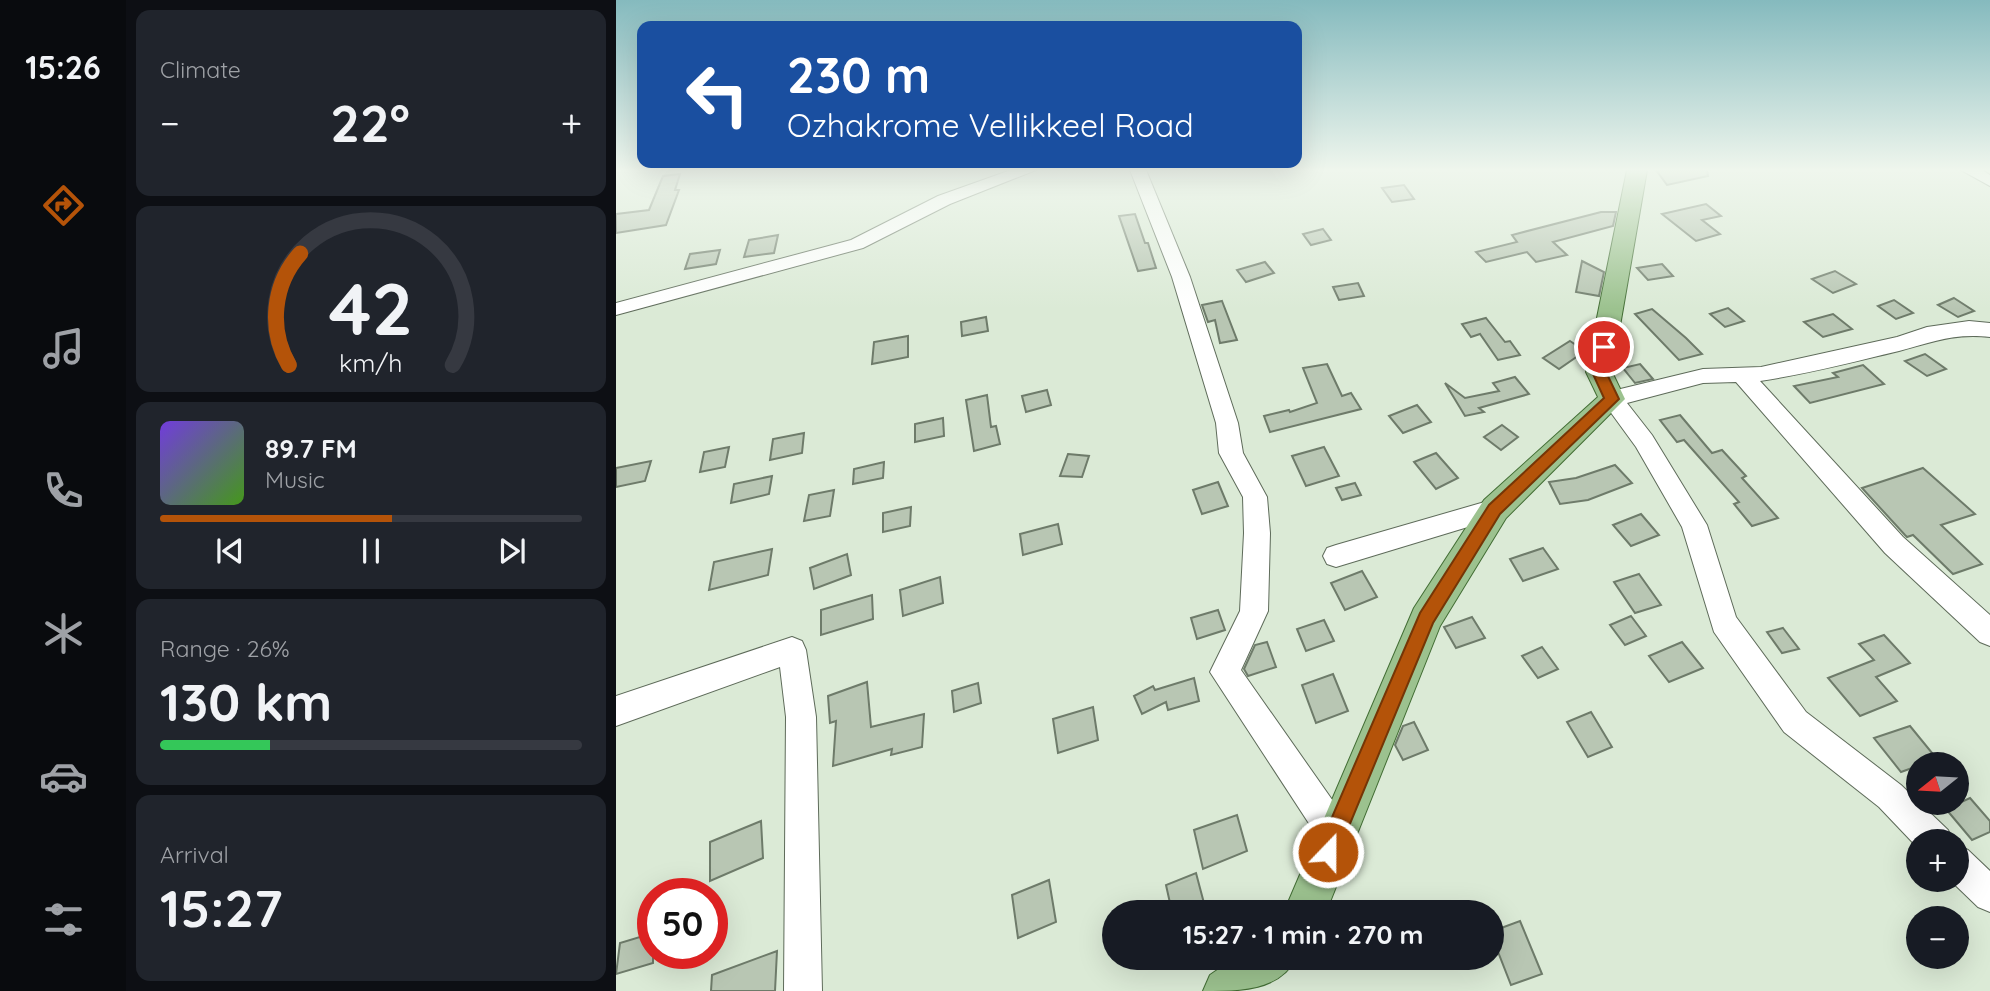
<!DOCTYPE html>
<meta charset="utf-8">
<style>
body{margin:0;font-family:Quicksand,sans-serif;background:#20242c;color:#f1f3f6;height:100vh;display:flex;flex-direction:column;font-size:26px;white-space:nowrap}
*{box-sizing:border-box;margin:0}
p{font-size:23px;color:#9ea1a6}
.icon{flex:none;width:38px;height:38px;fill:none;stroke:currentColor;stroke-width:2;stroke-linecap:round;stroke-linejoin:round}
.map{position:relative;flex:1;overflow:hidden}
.details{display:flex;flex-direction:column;gap:10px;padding:10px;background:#0d0f14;width:490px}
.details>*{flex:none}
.top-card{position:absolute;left:21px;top:21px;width:665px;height:147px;border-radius:14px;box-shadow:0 7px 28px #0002;background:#1a4fa0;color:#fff;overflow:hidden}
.needle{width:46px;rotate:252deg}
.controls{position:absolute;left:1290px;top:752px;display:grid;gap:14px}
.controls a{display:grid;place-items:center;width:63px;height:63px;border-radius:50%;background:#171b24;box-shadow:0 7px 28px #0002;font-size:35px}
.speed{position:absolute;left:21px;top:878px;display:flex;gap:14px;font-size:35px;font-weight:700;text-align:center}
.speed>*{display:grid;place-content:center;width:91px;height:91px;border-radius:50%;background:#171b24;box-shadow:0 7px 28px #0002;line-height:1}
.speed .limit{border:10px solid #d22;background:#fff;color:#111}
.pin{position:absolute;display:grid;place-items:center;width:60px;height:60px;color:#fff;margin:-30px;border:4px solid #fff;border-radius:50%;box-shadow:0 2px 7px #0007}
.me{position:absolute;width:77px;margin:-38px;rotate:22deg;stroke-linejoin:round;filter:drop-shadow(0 0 5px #0008)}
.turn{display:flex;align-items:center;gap:24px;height:147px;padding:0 35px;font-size:32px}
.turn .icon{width:91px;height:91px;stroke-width:2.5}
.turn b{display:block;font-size:49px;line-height:60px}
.big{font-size:52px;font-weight:700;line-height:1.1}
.details .widget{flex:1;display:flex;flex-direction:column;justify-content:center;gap:10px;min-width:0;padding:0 24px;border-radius:14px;background:#20242c}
.details .dial{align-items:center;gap:0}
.dial svg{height:182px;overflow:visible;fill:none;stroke:#363941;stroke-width:7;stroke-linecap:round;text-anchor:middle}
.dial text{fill:#f1f3f6;stroke:none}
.song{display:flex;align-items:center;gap:21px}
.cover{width:84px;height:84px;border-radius:10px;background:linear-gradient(135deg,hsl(260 70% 55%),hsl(100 70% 35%))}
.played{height:7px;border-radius:4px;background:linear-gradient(90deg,#b45309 55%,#363941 55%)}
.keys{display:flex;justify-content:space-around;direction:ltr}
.heat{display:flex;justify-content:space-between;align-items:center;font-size:38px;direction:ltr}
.charge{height:10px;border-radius:5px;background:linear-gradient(90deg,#34c759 26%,#363941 0)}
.trip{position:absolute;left:486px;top:900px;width:402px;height:70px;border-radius:35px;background:#171b24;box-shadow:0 7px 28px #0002;font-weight:700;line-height:70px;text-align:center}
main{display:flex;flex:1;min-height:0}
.tabs{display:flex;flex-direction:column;width:126px;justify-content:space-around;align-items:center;background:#090b0e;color:#9ea1a6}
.tabs .icon{width:49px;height:49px}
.tabs .selected{color:#b45309}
.tabs b{font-size:32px;color:#f1f3f6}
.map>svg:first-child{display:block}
</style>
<main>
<nav class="tabs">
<b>15:26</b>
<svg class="icon selected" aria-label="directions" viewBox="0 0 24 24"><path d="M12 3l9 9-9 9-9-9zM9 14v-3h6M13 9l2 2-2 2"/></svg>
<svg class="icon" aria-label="music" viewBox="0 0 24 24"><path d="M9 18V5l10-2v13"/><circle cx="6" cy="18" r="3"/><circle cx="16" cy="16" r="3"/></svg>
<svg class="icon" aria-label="phone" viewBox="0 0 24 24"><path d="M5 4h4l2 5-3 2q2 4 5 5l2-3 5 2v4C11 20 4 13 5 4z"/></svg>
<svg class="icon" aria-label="climate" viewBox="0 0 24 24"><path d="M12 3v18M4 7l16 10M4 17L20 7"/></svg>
<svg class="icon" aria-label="car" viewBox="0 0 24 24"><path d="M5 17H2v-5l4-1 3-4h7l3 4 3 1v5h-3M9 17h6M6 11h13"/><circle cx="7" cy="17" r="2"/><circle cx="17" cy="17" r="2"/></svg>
<svg class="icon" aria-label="filters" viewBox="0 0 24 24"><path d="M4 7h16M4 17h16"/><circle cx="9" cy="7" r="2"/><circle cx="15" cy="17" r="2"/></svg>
</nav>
<section class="details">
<div class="widget"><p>Climate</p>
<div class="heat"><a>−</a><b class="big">22°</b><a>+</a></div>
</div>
<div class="widget dial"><svg viewBox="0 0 100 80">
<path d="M14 69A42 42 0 1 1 86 69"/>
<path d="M14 69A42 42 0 0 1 19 20" stroke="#b45309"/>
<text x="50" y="56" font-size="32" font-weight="700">42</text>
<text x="50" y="72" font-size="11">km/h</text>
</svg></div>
<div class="widget">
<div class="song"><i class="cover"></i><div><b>89.7 FM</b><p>Music</p></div></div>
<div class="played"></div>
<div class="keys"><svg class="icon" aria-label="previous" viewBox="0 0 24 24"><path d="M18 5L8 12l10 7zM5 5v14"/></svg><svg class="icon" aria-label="pause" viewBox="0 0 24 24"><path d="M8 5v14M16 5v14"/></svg><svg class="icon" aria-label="next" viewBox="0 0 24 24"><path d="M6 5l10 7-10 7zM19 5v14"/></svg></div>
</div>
<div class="widget"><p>Range · 26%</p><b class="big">130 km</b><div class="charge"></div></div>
<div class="widget"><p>Arrival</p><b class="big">15:27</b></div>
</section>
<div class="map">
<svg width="1374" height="991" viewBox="0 0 1374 991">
<rect width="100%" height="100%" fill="#dbead6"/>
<!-- building -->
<g fill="#b8c6b3" stroke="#6e7b6a" stroke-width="2">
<path d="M1040,170H1091L1092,176L1051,185Z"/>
<path d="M64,174L59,190H63L50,225L0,233V214L33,210L47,176Z"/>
<path d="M788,185L798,199L776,202L766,188Z"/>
<path d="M1090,204L1105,216L1086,220L1104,234L1080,241L1046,214Z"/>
<path d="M985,212H1000L997,226L937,242L951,255L920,262L911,252L870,262L860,252L901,242L896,235Z"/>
<path d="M519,214L529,243H532L540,268L522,271L503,216Z"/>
<path d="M707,229L715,240L695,245L687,234Z"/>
<path d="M162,235L158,253L128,257L133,240Z"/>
<path d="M104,250L100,264L69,269L74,254Z"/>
<path d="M966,261L988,272L983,296L960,292Z"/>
<path d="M649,262L658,273L630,282L621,270Z"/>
<path d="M1046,264L1057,276L1032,280L1021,268Z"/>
<path d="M1219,271L1240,284L1217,293L1196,279Z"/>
<path d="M742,283L748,296L723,300L717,287Z"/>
<path d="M1338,298L1358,311L1342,317L1322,305Z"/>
<path d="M1278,300L1297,313L1280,319L1262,306Z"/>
<path d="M606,301L621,340L604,343L599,320L592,322L586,305Z"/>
<path d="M1112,308L1128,321L1109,327L1094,314Z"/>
<path d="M1036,309L1070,338L1086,354L1063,360L1019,314Z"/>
<path d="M1217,314L1236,329L1207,337L1188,322Z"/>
<path d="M370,317L372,331L346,336L345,322Z"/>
<path d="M870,318L889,342L894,341L904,355L882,360L864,334L855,337L846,324Z"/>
<path d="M292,336V357L256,364L258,342Z"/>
<path d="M954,341L969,351L943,369L927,358Z"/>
<path d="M1309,354L1330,369L1311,376L1289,361Z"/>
<path d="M711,364L726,396L735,393L745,409L654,432L648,416L673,410L674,412L701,403L687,368Z"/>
<path d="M1024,364L1037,379L1019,383L1007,368Z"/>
<path d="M1247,365L1268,384L1194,403L1178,386L1222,377L1217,373Z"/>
<path d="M899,377L913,394L863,408L868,412L849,416L829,383L849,398L883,391L877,383Z"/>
<path d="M431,390L435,405L410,412L406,396Z"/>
<path d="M371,395L375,427L380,426L384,444L358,451L350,400Z"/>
<path d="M801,405L815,422L787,433L773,416Z"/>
<path d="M1064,415L1096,453L1106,450L1130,476L1126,478L1162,518L1136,526L1118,504L1123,502L1068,440L1061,442L1044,420Z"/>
<path d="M327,418L328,436L299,442V424Z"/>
<path d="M886,425L902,437L885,450L868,437Z"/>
<path d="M188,433L186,453L154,460L157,439Z"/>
<path d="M113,447L109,467L84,472L88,452Z"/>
<path d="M708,447L723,476L690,486L676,456Z"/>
<path d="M820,453L842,478L820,489L798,462Z"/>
<path d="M452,454L473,456L466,477L444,476Z"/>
<path d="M35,461L29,481L0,487V468Z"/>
<path d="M268,462L267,478L237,484L238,469Z"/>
<path d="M999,465L1016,483L972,500L944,504L933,482L960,478Z"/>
<path d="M1307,468L1359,514L1325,525L1366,564L1337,574L1297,535L1291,537L1289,535L1246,488Z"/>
<path d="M156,476L153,494L115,503L118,484Z"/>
<path d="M602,482L612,506L586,514L577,490Z"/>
<path d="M739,483L745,495L726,500L720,488Z"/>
<path d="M218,490L214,516L188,521L193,495Z"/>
<path d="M295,507L294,526L267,532V513Z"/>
<path d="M1025,514L1043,535L1015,546L997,525Z"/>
<path d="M442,524L446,544L407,555L404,534Z"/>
<path d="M927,548L942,569L907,581L894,559Z"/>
<path d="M156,549L152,575L93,590L98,562Z"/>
<path d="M231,554L235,575L198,589L194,568Z"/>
<path d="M746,571L761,597L729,610L715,583Z"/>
<path d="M1023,574L1045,605L1019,613L998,582Z"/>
<path d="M324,577L327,603L287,616L284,590Z"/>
<path d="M256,595L257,619L205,635V610Z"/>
<path d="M602,610L609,630L581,639L575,618Z"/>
<path d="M1015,616L1030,636L1009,645L994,625Z"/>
<path d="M856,617L869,638L840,648L828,627Z"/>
<path d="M708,620L718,641L690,651L681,629Z"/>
<path d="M1167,628L1183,649L1166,653L1151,632Z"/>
<path d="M1268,635L1294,663L1260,677L1281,701L1244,716L1212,678L1258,660L1243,644Z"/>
<path d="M651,642L660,667L632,676L628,669L639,645Z"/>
<path d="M1066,642L1087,668L1053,682L1033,656Z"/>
<path d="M926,647L942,669L922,678L906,656Z"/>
<path d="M717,674L732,711L700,723L686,685Z"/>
<path d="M578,678L583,701L552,710L550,702L526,714L518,696L537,686L539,690Z"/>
<path d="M251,682L255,727L308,714L306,747L275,755L276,749L217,766L220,721L214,723L212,696Z"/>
<path d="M362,683L365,703L338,712L336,691Z"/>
<path d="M477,707L482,740L442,753L437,719Z"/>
<path d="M975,712L996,747L972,757L951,722Z"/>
<path d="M798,722L812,750L787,760L779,745L787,726Z"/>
<path d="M1294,726L1321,759L1285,772L1258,738Z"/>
<path d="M1354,798L1374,821V832L1356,840L1330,809Z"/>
<path d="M621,815L631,851L587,869L578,830Z"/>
<path d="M145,821L147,858L94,881V842Z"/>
<path d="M580,873L589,907L576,912H556L550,885Z"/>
<path d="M433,880L440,922L402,938L396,895Z"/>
<path d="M904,921L926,974L895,985L877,939V931Z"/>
<path d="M37,933V963L0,974L4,943Z"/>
<path d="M161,951L159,991H95L96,975Z"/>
</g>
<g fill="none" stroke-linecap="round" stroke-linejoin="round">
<defs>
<g id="minor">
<path d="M395,170H420L334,204L247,248L0,315V303L235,240L322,196Z"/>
<path d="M514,170H530L574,277L622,423L627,453L651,497L654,533L652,611L625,670L731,821L736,833L731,845L719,850L707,845L594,672L624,611L628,533L627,497L603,453L600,423L556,277Z"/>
<path d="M1345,170H1366L1374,175V186Z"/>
<path d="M1353,321L1374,323V337C1337,333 1317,342 1283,351C1237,362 1191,374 1144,381L1287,537L1374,615V646L1364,642L1269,553L1120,382L1087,383L1011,403L1036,435L1091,525L1120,617L1190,712L1285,785L1332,830L1337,842H1302V848L1263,807L1168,732L1098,632L1066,527L1020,447L985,399L988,393L1087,369L1145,367L1281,337L1311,327Z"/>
<path d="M879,499L888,502L891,509L888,516L720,567L711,564L707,556L711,548L720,545Z"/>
<path d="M176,637L186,641L190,650L200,717L206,991H168L170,717L164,667L0,726V696Z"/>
<path d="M1340,845L1352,850L1374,871V912L1362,907L1334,880H1340Z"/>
</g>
<g id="major">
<path d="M1011,170H1031L996,372L1009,399L890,518L824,626L710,912H668L798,608L868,500L982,397L970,372Z"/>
<path d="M620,957H681C663,991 626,991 587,991L594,975Z"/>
</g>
</defs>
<!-- minor casing -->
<use href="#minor" stroke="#5e6b5a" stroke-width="2"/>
<!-- major casing -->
<use href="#major" stroke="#426d34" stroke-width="2"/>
<!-- minor -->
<use href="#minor" fill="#fff" fill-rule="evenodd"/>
<!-- major -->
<use href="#major" fill="#9cc28f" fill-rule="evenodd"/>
</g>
<!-- sky -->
<linearGradient id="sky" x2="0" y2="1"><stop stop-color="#85babe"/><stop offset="0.55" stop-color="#eff6ed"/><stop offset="1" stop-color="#eff6ed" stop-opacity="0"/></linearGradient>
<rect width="1374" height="309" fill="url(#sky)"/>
<!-- route -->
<path fill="#b45309" stroke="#753606" stroke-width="2" d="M988,342L995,347L990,372L1003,399L884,514L857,558L817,623L719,860L712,863L704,860L701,852L804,613L873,505L988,398L976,372L981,347Z"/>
</svg>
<div class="controls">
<a><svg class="needle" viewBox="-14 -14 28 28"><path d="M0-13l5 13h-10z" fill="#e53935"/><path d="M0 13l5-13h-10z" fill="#9ea1a6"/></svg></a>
<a>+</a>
<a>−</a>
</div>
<div class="speed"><div class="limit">50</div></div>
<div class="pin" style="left:988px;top:347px;background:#d93025"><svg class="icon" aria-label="arrive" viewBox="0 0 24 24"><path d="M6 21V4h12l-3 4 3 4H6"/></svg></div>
<svg class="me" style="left:712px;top:852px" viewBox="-20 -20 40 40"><circle r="17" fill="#b45309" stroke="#fff" stroke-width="3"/><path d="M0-11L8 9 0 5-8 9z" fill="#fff"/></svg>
<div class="trip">15:27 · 1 min · 270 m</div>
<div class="top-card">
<div class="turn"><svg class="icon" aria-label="left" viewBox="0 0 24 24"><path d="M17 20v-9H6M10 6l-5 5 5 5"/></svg><div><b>230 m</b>Ozhakrome Vellikkeel Road</div></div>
</div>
</div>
</main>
